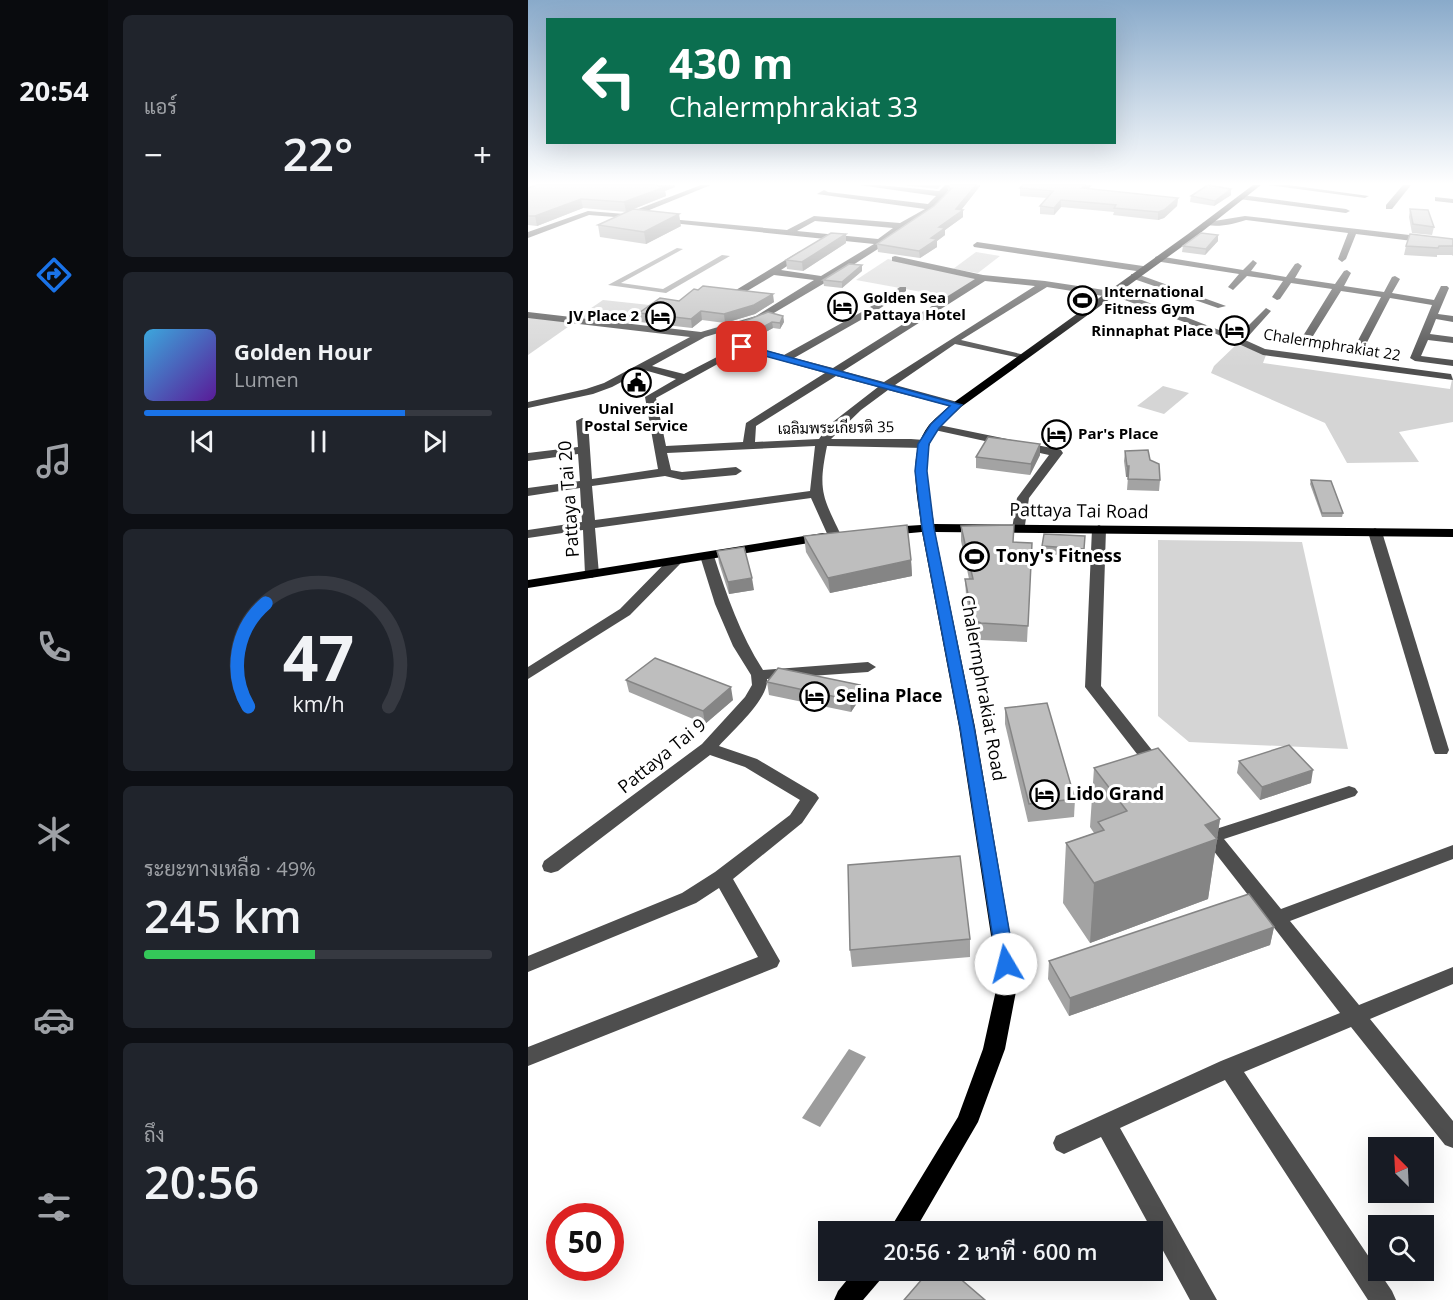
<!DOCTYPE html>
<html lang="th">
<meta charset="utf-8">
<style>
body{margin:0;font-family:"Open Sans",Sarabun,sans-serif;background:#20242c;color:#f1f3f6;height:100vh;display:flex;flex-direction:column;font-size:22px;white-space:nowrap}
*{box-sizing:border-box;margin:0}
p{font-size:20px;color:#9ea1a6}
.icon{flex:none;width:33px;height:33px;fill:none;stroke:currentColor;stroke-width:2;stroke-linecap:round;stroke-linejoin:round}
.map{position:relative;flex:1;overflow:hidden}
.panel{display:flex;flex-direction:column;gap:15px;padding:15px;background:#0d0f14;width:420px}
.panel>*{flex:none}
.banner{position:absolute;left:18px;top:18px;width:570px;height:126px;border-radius:0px;box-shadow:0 6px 24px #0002;background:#0b6e4f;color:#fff;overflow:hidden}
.needle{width:39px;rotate:336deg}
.buttons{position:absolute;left:840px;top:1137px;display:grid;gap:12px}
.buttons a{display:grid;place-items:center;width:66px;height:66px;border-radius:0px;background:#171b24;box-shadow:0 6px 24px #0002;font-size:30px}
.speed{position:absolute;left:18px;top:1203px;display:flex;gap:12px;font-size:30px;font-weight:700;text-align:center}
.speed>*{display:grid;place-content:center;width:78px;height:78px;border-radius:50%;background:#171b24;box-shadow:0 6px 24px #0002;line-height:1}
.speed .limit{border:9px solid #d22;background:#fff;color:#111}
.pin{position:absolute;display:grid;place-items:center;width:51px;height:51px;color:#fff;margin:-26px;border-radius:12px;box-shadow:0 3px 9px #0006}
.me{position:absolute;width:66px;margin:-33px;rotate:352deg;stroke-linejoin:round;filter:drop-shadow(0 0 4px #0008)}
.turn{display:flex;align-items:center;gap:21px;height:126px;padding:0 24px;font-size:27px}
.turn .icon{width:78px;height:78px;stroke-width:2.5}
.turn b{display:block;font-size:42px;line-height:51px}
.big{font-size:45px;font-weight:600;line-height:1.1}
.panel .widget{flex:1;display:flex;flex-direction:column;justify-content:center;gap:9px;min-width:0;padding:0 21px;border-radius:9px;background:#20242c}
.panel .dial{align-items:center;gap:0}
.dial svg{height:156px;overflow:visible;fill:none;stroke:#363941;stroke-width:7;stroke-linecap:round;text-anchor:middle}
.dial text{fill:#f1f3f6;stroke:none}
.song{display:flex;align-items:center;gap:18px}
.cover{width:72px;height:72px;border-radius:9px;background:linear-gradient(135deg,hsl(200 70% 55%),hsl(270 70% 35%))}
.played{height:6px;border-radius:3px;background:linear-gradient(90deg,#1a73e8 75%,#363941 75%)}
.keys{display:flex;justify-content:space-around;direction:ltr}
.heat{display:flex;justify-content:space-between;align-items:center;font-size:33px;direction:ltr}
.charge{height:9px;border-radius:4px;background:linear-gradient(90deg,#34c759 49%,#363941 0)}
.trip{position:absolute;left:290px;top:1221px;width:345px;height:60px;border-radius:0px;background:#171b24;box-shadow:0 6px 24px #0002;font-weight:600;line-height:60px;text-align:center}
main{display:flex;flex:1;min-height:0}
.tab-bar{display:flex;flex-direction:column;width:108px;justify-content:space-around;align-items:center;background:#090b0e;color:#9ea1a6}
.tab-bar .icon{width:42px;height:42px}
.tab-bar .active{color:#1a73e8}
.tab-bar b{font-size:27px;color:#f1f3f6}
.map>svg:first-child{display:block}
</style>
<main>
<nav class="tab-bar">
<b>20:54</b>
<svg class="icon active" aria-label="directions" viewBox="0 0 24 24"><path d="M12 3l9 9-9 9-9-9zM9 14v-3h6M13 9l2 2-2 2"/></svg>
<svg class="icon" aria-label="music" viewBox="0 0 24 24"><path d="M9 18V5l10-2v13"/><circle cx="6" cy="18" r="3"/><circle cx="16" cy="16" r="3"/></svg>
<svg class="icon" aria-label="phone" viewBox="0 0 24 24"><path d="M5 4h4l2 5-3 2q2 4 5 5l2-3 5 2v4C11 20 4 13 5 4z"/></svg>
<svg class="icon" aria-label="climate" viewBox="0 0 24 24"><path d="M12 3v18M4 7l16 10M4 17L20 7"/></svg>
<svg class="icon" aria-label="car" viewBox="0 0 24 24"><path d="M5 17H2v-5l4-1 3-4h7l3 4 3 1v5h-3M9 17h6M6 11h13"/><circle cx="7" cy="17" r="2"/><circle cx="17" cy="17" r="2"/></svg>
<svg class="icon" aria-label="filters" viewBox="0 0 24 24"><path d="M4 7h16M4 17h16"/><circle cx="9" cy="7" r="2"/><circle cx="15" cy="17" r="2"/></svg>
</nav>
<section class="panel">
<div class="widget"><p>แอร์</p>
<div class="heat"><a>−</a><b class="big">22°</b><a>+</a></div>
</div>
<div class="widget">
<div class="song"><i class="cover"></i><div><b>Golden Hour</b><p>Lumen</p></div></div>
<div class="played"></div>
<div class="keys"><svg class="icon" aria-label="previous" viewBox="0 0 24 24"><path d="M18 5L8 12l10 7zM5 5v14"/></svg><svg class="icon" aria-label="pause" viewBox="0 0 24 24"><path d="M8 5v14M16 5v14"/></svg><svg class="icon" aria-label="next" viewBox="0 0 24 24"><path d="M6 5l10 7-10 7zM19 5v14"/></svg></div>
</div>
<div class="widget dial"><svg viewBox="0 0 100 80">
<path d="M14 69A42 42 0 1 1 86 69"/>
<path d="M14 69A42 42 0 0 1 23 16" stroke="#1a73e8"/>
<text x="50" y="56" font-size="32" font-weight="700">47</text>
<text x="50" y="72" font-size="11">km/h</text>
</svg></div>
<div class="widget"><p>ระยะทางเหลือ · 49%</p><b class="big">245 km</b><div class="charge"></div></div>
<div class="widget"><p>ถึง</p><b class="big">20:56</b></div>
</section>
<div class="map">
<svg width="925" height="1300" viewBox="0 0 925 1300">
<rect width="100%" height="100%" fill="#fff"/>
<!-- green -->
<g fill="#d5d5d5">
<path d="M448,252L472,256L450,273L425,269Z"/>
<path d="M360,259L449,277L450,279L421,297L328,280Z"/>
<path d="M75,300L131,306L109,324L50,317Z"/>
<path d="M0,316L47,322L0,355Z"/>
<path d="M709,344L738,355L735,363L922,389L925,375V422L871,432L891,462L819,463L797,423L683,373L686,366Z"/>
<path d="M635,386L661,393L636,414L609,406Z"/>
<path d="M630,540L774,542L820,749L661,742L630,716Z"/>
</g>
<!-- water -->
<g fill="#9c9c9c">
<path d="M149,248L155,249L93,283L135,289L194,255L202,256L138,293L80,285Z"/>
<path d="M321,1049L338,1057L292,1127L274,1118Z"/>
</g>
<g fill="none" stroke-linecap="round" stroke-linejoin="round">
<!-- minor -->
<g fill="#4e4e4e" fill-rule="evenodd">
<path d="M173,185H183L109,215H113V219L61,215L0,238V232L60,211L97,214Z"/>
<path d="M331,185H351L411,191L417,185H425L402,213L360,238L353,247L300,281L234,320L177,337L124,366L156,374L214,344L256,355L339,309L372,287H378V291L345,313L266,358L305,368L447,279L364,261V257L367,256L455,275L517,281L596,293L709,337L738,308L743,311L717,340L737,349L923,374L925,380L735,355L686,333L594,299L519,287L433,340L497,355V359L427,344L367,385L433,403V407L429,408L360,390L333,410L303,439H383L396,440L402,444L396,448L299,446C290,490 294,496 313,535L311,538H301L283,498L67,528L71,574L64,578L57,574L55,530L0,538V530L54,522L52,488L0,496V488L52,481L50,454L0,461V453L50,447L48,421L54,418L60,421L64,479L130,469L117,397L148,379L116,370L84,387L65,394L0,408V402L58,389L76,383L162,337L0,318V312L173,332L228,316L286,280L246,275L209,297H203V293L272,251L279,253L253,270L293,276L346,244L134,222H131V218L259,230L286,216L372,223L397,209L289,194L296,190L300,192L400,204L408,196ZM287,221L365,228L350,239L269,231ZM457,281L507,286L356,382L315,371ZM215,350L297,373L218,423L215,442L138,446L128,398ZM308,376L350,387L301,425L291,439L227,442L228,426ZM287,446L282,491L67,520L64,486L137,476L154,480L208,475L214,471L208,467L154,472L143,470L139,453Z"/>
<path d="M740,185H760L841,196L837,198Z"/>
<path d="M875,185H883L864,209H858V205Z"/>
<path d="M714,195L818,209L822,211L818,213L711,199L710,197Z"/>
<path d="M907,197L925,199V203L907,201Z"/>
<path d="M717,216L925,240V246L828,234L818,259L814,262L810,259L820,233L718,220C706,224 685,229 674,223Z"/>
<path d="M449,242L615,266L619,269L615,272L446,247L445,245Z"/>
<path d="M630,256L715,270L725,260L729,263L723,271L758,277L767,264L770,263L774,266L767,278L807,284L816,271L819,270L823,273L816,286L856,292L864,277L867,276L872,279L864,293L906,300L913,286H919L921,288L910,314L925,316V322L908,319L902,334L925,337V343L900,340L893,356L925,360V366L887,361L882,358L904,305L862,298L836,348L831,351L826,348L853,297L813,291L785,336L780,339L775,336L804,289L763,283L752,299L749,300L744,297L755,281L719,276L705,290L700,287L711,274L627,261V257Z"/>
<path d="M603,274H609L698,306L690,308L603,278Z"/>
<path d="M406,424L533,450L535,453L501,498L496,532H486L484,529L489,498L521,455L402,429V425Z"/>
<path d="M571,525L578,529L573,686L635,764L637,768L635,772H623L557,687L564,529Z"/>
<path d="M847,528L854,532L921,750L919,754H907L905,750L840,532Z"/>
<path d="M179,552L186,556C199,596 212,634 235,670L340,662L348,667L340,672L239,679C241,699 204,731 191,746L229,759L288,794L291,798L274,823L205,879L252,961L249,967L0,1066V1047L230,957L191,888L168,903L0,972V956L154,893L187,872L262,815L272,800L217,767L182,755L30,871L23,873L16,871L14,866L16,861L174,744L217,697L224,685L223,675L205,646L187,604L172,556Z"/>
<path d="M147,557L154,561L152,564L102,615L0,679V667L92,609L142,558Z"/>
<path d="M821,786L827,788L830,792L827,796L696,839L753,909L925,845V859L762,921L831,1005L925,967V984L842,1019L925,1121V1148L917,1145L823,1027L716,1072L864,1291L868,1300H840L697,1080L592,1128L689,1300H662L573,1137L536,1154L528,1150L525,1143L528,1136L693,1061L812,1013L744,925L740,924L738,918L667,827L670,822C678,820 682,822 688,829Z"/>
</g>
<!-- major -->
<g fill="#000" fill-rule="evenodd">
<path d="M725,185H733L666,238L433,407C422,418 407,429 402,443C394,468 403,500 406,524L925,529V537L407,532L447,727L490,981L477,1049L450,1122L386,1232H360L430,1117L455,1049L470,981L431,727L394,532L361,535L354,531L361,527L393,525C389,492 379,454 401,425C408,417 417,410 425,403L660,234Z"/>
<path d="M295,533L300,534L302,537L300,540L0,588V580Z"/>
<path d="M327,1270H356L353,1279L335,1300H306L310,1291Z"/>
</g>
</g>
<!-- wall -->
<g fill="#a3a3a3">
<path d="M375,185H414L409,189Z"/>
<path d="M495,185H564L560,189L650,198L649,206L636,218L630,220L585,215L586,212L533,207L526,215L512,214V206L519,198L492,196V188Z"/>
<path d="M452,186L433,210L435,217L417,230V235L409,241V247L392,258L350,252L349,244L406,206L420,192V188Z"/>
<path d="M147,187L137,191L138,196L98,212L55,208L9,226L0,225V188Z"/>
<path d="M703,195L686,206L662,202L663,196Z"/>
<path d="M882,209L906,227L904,235L884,233L881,217Z"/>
<path d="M70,225L153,226L118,244L72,237Z"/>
<path d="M925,239V256L924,255H909V257L876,255L878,246Z"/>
<path d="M690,241L677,255L654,252L655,246Z"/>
<path d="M318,243L275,271L259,269L258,260Z"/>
<path d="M334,271L314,288L296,286L295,280Z"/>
<path d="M151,301L246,302L227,314L197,323L174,320L164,328L112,322L111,313Z"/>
<path d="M255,316L256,322L252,329L245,328L227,338L205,333L204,326Z"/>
<path d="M512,444V455L502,475L448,468V457Z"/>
<path d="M597,451L622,460L632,480L631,491L599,490L600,477H598L596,461Z"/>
<path d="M783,480L815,513L814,517H794L782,484Z"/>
<path d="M433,526L486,542L504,543L499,642L453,640L445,636L438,595L437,579H441L433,541Z"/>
<path d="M276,536L383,560L384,576L302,593L278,552Z"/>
<path d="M557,536L555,556L514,554V546Z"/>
<path d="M189,551L226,590L201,594L191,563Z"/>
<path d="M98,680L205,700L177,724L101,692Z"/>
<path d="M239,682L333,697L323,712L241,695Z"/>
<path d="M477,708L547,799L546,817L500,822L477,724Z"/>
<path d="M711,761L783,783L732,800L709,773Z"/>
<path d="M566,768L692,819L680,899L562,943L535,903L538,843L566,833L562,827Z"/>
<path d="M746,927L742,945L541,1016L520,979L521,961Z"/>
<path d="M442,939V957L324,967L322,950Z"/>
</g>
<!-- shaded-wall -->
<g fill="#858585">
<path d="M127,185H147V187L137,191L138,196L98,212L96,202Z"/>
<path d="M448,185H452V186L430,214L435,210V217L417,230V235L409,241V247L392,258L391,251L403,238L411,227L428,209Z"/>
<path d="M557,185H564L554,195V188Z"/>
<path d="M703,189V195L686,206L687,201Z"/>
<path d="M650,198L649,206L636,218L630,220V212Z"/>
<path d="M53,199L55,208L9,226L7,216Z"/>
<path d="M533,200V207L526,215V208Z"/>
<path d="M151,214L153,226L118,244L116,232Z"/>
<path d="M318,234V243L275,271L274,262Z"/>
<path d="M690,235V241L677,255L678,249Z"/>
<path d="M334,265V271L314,288V282Z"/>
<path d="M245,294L246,302L227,314L197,323L196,314Z"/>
<path d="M173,311L174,320L164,328L163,319Z"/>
<path d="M255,316L256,322L252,329V323Z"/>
<path d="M244,322L245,328L227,338L226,332Z"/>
<path d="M512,444V455L502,475L503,464Z"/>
<path d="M599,466H601L600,477H598Z"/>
<path d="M383,560L384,576L302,593L300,578Z"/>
<path d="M224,578L226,590L201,594L200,582Z"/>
<path d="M332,685L333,697L323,712L322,700Z"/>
<path d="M203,687L205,700L177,724L175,711Z"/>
<path d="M785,770L783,783L732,800L734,787Z"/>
<path d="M692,819L680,899L562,943L566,883L677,825Z"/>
<path d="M746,927L742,945L541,1016L542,998Z"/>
</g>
<!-- building -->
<g fill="#bebebe" stroke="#858585" stroke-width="1.5">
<path d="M8,185H127L137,187L96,202L53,199L7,216H0V188Z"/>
<path d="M422,185H448L428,209L435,210L411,227L417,228L403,238L409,239L391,251L349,244L406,206L424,188H420Z"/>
<path d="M495,185H557L554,188L650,198L636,210L630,212L586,208L588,205L533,200L526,208L512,206L525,191L492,188Z"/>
<path d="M680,185L703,189L687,201L663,196Z"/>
<path d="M105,209L151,214L116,232L70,225Z"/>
<path d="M882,209L900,210L906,227L885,224Z"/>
<path d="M303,233L318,234L274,262L258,260Z"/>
<path d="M673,233L690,235L678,249L655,246Z"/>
<path d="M882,234L925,239V246H911L910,248L878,246Z"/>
<path d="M321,264L334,265L314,282L295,280Z"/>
<path d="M175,286L245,294L226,305L196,314L173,311L163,319L111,313L132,298L151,301L166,289L170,290Z"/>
<path d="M240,312L255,316L252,323L244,322L226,332L204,326Z"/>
<path d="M460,437L512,444L503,464L448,457Z"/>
<path d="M620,450L622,460L631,464L632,480L600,479L601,466H599L597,451Z"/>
<path d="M783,480L803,481L815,513H794Z"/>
<path d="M379,525L383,560L300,578L276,536Z"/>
<path d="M486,525L485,542L504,543L500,626L453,623L445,620L437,579H445L433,526Z"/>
<path d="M516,534L557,536L556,549L514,546Z"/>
<path d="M216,547L224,578L200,582L189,551Z"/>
<path d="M127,658L203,687L175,711L98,680Z"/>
<path d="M250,668L332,685L322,700L239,682Z"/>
<path d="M519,703L547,799L501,804L477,708Z"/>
<path d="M761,745L785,770L734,787L711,761Z"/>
<path d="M630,748L692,819L677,825L689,839L566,883L538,843L576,830L570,822L599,811L566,768Z"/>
<path d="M432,856L442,939L322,950L320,865Z"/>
<path d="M721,894L746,927L542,998L521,961Z"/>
<path d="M402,1270H422L457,1300H376Z"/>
</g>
<!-- sky -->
<linearGradient id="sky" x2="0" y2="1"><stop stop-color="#89aaca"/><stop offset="0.5" stop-color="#fff"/><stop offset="1" stop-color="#fff" stop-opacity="0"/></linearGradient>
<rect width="925" height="367" fill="url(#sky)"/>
<!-- route -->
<path fill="#1a73e8" stroke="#114b97" stroke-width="1.5" d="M214,344L434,405L411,428L401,444L399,471L406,528L446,727L487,964L484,969L478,971L471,969L469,964L432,727L394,528L387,471L390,444L403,424L422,406L211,349L210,347Z"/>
<!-- icons -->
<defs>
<symbol id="stadium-ring" viewBox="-11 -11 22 22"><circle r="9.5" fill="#fff" stroke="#000" stroke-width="1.5"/><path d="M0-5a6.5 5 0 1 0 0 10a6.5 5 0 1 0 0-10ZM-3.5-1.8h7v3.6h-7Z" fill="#000"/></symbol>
<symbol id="hotel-ring" viewBox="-11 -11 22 22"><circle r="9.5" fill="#fff" stroke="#000" stroke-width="1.5"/><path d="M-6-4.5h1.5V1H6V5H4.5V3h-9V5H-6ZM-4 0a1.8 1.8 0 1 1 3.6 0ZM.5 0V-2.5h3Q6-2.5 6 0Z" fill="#000"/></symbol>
<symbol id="civic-ring" viewBox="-11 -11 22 22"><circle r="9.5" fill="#fff" stroke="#000" stroke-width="1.5"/><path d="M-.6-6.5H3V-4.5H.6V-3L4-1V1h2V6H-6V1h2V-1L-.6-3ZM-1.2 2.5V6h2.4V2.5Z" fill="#000"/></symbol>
</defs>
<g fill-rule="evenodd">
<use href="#stadium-ring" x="538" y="284" width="33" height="33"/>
<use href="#hotel-ring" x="298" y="290" width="33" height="33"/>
<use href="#hotel-ring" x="116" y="300" width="33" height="33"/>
<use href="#hotel-ring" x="690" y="314" width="33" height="33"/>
<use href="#civic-ring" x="92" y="366" width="33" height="33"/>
<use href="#hotel-ring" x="512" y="418" width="33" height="33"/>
<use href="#stadium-ring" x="430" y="540" width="33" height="33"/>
<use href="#hotel-ring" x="270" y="680" width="33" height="33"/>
<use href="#hotel-ring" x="500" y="778" width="33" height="33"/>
</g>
<g text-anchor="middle" stroke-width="6" stroke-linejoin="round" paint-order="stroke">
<!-- far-poi labels -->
<g font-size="15" font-weight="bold" fill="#000" stroke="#fff" text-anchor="start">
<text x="576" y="297">International<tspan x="576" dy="17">Fitness Gym</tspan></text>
<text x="335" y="303">Golden Sea<tspan x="335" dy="17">Pattaya Hotel</tspan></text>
<text x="111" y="321" text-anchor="end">JV Place 2</text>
<text x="685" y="336" text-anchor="end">Rinnaphat Place</text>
<text x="108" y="414" text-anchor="middle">Universial<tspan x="108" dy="17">Postal Service</tspan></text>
<text x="550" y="439">Par's Place</text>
</g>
<!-- far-street labels -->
<g font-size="15" fill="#000" stroke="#fff">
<text transform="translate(804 345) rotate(9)" y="5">Chalermphrakiat 22</text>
<text transform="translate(308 428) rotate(-1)" y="5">เฉลิมพระเกียรติ 35</text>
</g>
<!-- street labels -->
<g font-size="18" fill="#000" stroke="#fff">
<text transform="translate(41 499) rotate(-94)" y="6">Pattaya Tai 20</text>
<text transform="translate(551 511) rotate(1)" y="6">Pattaya Tai Road</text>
<text transform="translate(455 688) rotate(80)" y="6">Chalermphrakiat Road</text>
<text transform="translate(134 756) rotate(-39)" y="6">Pattaya Tai 9</text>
</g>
<!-- poi labels -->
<g font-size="18" font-weight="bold" fill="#000" stroke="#fff" text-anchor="start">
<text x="468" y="562">Tony's Fitness</text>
<text x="308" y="702">Selina Place</text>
<text x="538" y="800">Lido Grand</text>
</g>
</g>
</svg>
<div class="buttons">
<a><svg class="needle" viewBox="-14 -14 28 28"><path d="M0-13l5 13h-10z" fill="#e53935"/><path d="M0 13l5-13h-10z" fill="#9ea1a6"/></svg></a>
<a><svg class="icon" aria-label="search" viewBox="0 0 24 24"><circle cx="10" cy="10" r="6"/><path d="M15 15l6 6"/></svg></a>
</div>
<div class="speed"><div class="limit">50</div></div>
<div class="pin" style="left:214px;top:347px;background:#d93025"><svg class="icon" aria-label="arrive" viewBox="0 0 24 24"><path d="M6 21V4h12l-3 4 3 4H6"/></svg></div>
<svg class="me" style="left:478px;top:964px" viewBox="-20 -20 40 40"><circle r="19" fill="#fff"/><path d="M0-13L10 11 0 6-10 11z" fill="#1a73e8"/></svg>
<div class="trip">20:56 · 2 นาที · 600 m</div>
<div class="banner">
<div class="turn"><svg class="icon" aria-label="left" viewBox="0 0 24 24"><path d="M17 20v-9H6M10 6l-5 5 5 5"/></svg><div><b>430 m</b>Chalermphrakiat 33</div></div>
</div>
</div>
</main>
